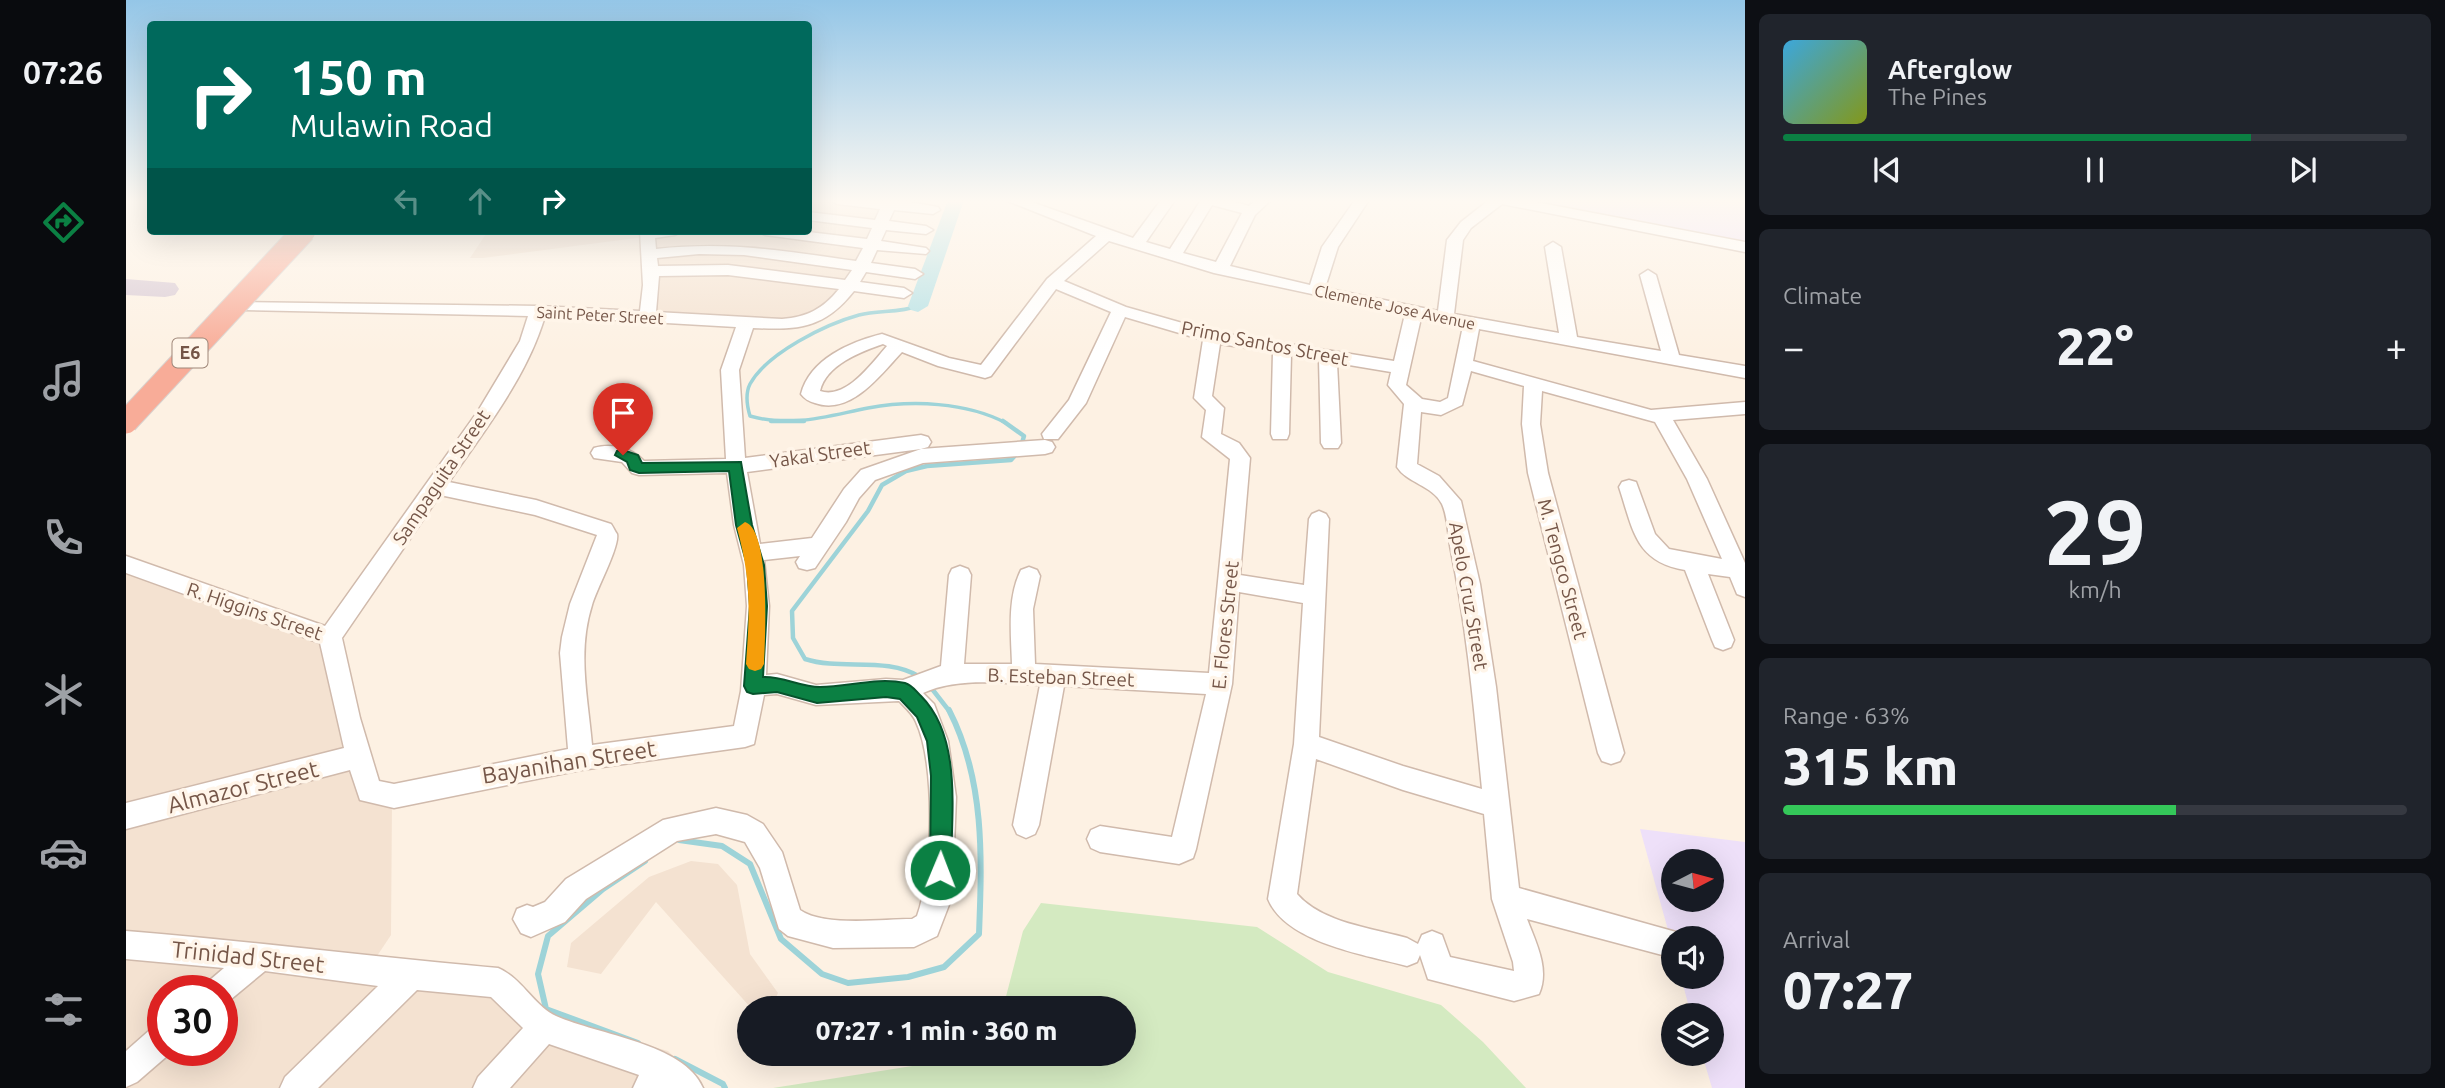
<!DOCTYPE html>
<meta charset="utf-8">
<style>
body{margin:0;font-family:Ubuntu,sans-serif;background:#20242c;color:#f1f3f6;height:100vh;display:flex;flex-direction:column;font-size:26px;white-space:nowrap}
*{box-sizing:border-box;margin:0}
p{font-size:23px;color:#9ea1a6}
.icon{flex:none;width:38px;height:38px;fill:none;stroke:currentColor;stroke-width:2;stroke-linecap:round;stroke-linejoin:round}
.map{position:relative;flex:1;overflow:hidden}
.side{display:flex;flex-direction:column;gap:14px;padding:14px;background:#0d0f14;width:700px}
.side>*{flex:none}
.hud{position:absolute;left:21px;top:21px;width:665px;height:214px;border-radius:7px;box-shadow:0 7px 28px #0002;background:#00695c;color:#fff;overflow:hidden}
.needle{width:46px;rotate:84deg}
.controls{position:absolute;left:1535px;top:849px;display:grid;gap:14px}
.controls a{display:grid;place-items:center;width:63px;height:63px;border-radius:50%;background:#171b24;box-shadow:0 7px 28px #0002;font-size:35px}
.speed{position:absolute;left:21px;top:975px;display:flex;gap:14px;font-size:35px;font-weight:700;text-align:center}
.speed>*{display:grid;place-content:center;width:91px;height:91px;border-radius:50%;background:#171b24;box-shadow:0 7px 28px #0002;line-height:1}
.speed .limit{border:10px solid #d22;background:#fff;color:#111}
.pin{position:absolute;display:grid;place-items:center;width:60px;height:60px;color:#fff;margin:-72px -30px;border-radius:50% 50% 50% 0;rotate:-45deg;box-shadow:0 0 7px #0007}
.pin .icon{rotate:45deg}
.me{position:absolute;width:77px;margin:-38px;rotate:1deg;stroke-linejoin:round;filter:drop-shadow(0 0 5px #0008)}
.turn{display:flex;align-items:center;gap:24px;height:147px;padding:0 28px;font-size:32px}
.turn .icon{width:91px;height:91px;stroke-width:2.5}
.turn b{display:block;font-size:49px;line-height:60px}
.lanes{display:flex;align-items:center;height:66px;padding:0 28px;background:#0003;justify-content:center;gap:35px;direction:ltr}
.lanes .off{opacity:.35}
.big{font-size:52px;font-weight:800;line-height:1.1}
.side .widget{flex:1;display:flex;flex-direction:column;justify-content:center;gap:10px;min-width:0;padding:0 24px;border-radius:10px;background:#20242c}
.side .dial{align-items:center;gap:0}
.dial b{font-size:91px;line-height:1}
.song{display:flex;align-items:center;gap:21px}
.cover{width:84px;height:84px;border-radius:10px;background:linear-gradient(135deg,hsl(200 70% 55%),hsl(70 70% 35%))}
.played{height:7px;border-radius:4px;background:linear-gradient(90deg,#0b8043 75%,#363941 75%)}
.keys{display:flex;justify-content:space-around;direction:ltr}
.heat{display:flex;justify-content:space-between;align-items:center;font-size:38px;direction:ltr}
.charge{height:10px;border-radius:5px;background:linear-gradient(90deg,#34c759 63%,#363941 0)}
.trip{position:absolute;left:611px;top:996px;width:399px;height:70px;border-radius:35px;background:#171b24;box-shadow:0 7px 28px #0002;font-weight:800;line-height:70px;text-align:center}
main{display:flex;flex:1;min-height:0}
.dock{display:flex;flex-direction:column;width:126px;justify-content:space-around;align-items:center;background:#090b0e;color:#9ea1a6}
.dock .icon{width:49px;height:49px}
.dock .current{color:#0b8043}
.dock b{font-size:32px;color:#f1f3f6}
.map>svg:first-child{display:block}
</style>
<main>
<nav class="dock">
<b>07:26</b>
<svg class="icon current" aria-label="directions" viewBox="0 0 24 24"><path d="M12 3l9 9-9 9-9-9zM9 14v-3h6M13 9l2 2-2 2"/></svg>
<svg class="icon" aria-label="music" viewBox="0 0 24 24"><path d="M9 18V5l10-2v13"/><circle cx="6" cy="18" r="3"/><circle cx="16" cy="16" r="3"/></svg>
<svg class="icon" aria-label="phone" viewBox="0 0 24 24"><path d="M5 4h4l2 5-3 2q2 4 5 5l2-3 5 2v4C11 20 4 13 5 4z"/></svg>
<svg class="icon" aria-label="climate" viewBox="0 0 24 24"><path d="M12 3v18M4 7l16 10M4 17L20 7"/></svg>
<svg class="icon" aria-label="car" viewBox="0 0 24 24"><path d="M5 17H2v-5l4-1 3-4h7l3 4 3 1v5h-3M9 17h6M6 11h13"/><circle cx="7" cy="17" r="2"/><circle cx="17" cy="17" r="2"/></svg>
<svg class="icon" aria-label="filters" viewBox="0 0 24 24"><path d="M4 7h16M4 17h16"/><circle cx="9" cy="7" r="2"/><circle cx="15" cy="17" r="2"/></svg>
</nav>
<div class="map">
<svg width="1619" height="1088" viewBox="0 0 1619 1088">
<rect width="100%" height="100%" fill="#fdf1e3"/>
<!-- residential -->
<g fill="#f4e2d1" fill-rule="evenodd">
<path d="M683,200H761L718,286L693,312L673,320L517,315L518,237L357,258H344L362,231H682Z"/>
<path d="M0,572L195,644L220,744L266,801L265,935L245,965L379,977L419,1017L542,1051L579,1088H0ZM37,990H96V1050H37Z"/>
<path d="M565,861L592,864L611,885L624,954L652,993L645,1008H625L530,902L475,974L441,967L445,943L523,877Z"/>
</g>
<!-- education -->
<g fill="#eee0f9" fill-rule="evenodd">
<path d="M1389,200H1619V242Z"/>
<path d="M1514,829L1619,842V1088H1586L1576,1054H1586V1015H1565L1555,977L1586,976V938H1547V948ZM1547,861H1586V900H1547Z"/>
</g>
<!-- green -->
<path fill="#d4eac1" d="M915,903L1131,927L1202,972L1315,1005L1357,1042L1400,1088H647L862,1054H998V1008H877L897,931Z"/>
<g fill="none" stroke-linecap="round" stroke-linejoin="round">
<!-- stream-far2 -->
<path stroke="#9dd3d8" stroke-width="3.5" d="M792,306C773,313 752,310 733,315C700,324 641,353 624,384C619,394 621,406 624,416C666,428 701,416 742,408C786,400 840,402 880,423"/>
<!-- stream-far1 -->
<g stroke="#9dd3d8" stroke-width="4.5">
<path d="M645,421H678"/>
<path d="M794,677C760,656 716,671 679,659L667,638L666,611L742,511L756,485L780,471L801,466L885,460L894,450L898,436L877,421"/>
<path d="M803,685L824,712"/>
</g>
<!-- stream -->
<g stroke="#9dd3d8" stroke-width="6">
<path d="M553,840L596,846L624,864L655,939L696,974L722,983L782,977L818,967L853,934C856,858 859,780 823,710"/>
<path d="M512,1043L420,1009L412,974L422,936L477,889L519,861"/>
<path d="M549,1059L597,1084L599,1088"/>
</g>
<!-- river -->
<path fill="#b7e2e6" fill-rule="evenodd" d="M822,200H838L802,306L792,312L785,310L782,306Z"/>
<!-- taxiway -->
<path fill="#d8c9d4" fill-rule="evenodd" d="M0,279L49,283L53,289L49,295L39,297L0,295Z"/>
<defs>
<g id="minor">
<path d="M704,200H772L812,207L814,210L807,214L768,210L763,221L800,226L807,230L800,234L760,230L755,241L800,248L803,251L800,254L751,250L745,263L789,269L797,274L789,279L740,272L734,282L778,288L786,293L778,298L728,291C698,329 672,330 627,328L613,370L619,458L795,435L802,437L805,442L802,447L795,449L621,472L634,544L686,538L718,489L735,470L795,449L919,440L926,442L929,447L926,452L919,454L797,463L749,480L733,498L720,522L689,568L681,570L673,568L670,562L674,556L638,560L643,606L640,675L651,674L690,685L760,679L777,680L815,666L823,575L826,569L834,566L842,569L845,575L838,664H886C885,633 881,598 895,570L903,567L911,570L914,576L907,609L909,664L1083,673L1104,459L1076,437L1080,410L1068,398L1077,340L999,317L960,403L932,439H918L916,434L943,400L985,312L930,289L865,376L859,378L812,366L776,352C755,374 725,416 689,403C682,401 679,399 675,394C684,359 724,342 756,334L823,358L855,365L921,279L970,236L879,200H900L1007,238L1035,200H1049L1020,242L1044,249L1075,200H1101L1123,206L1129,200H1145L1129,215L1104,266L1184,285L1196,247L1229,200H1243L1212,247L1199,288L1312,311L1321,240L1335,222L1363,200H1399L1619,242V252L1376,204L1345,228L1337,240L1328,314L1433,333L1419,247L1427,242L1435,247L1451,337L1535,351L1514,275L1522,270L1530,275L1553,355L1619,366V378L1353,329L1347,361L1525,410L1619,402V414L1547,420L1581,479L1619,563V597L1611,594L1604,577L1582,574L1608,640L1605,647L1597,650L1589,647L1586,640L1559,570C1509,562 1507,529 1493,487L1496,482L1503,480L1510,482L1529,534L1543,549L1596,559L1561,479L1529,422L1416,391L1414,424L1422,473L1498,753L1494,761L1485,764L1476,761L1472,753L1402,473L1396,424L1398,386L1345,371L1336,405L1315,415L1295,412L1291,464L1313,476L1335,501L1354,584L1370,687L1393,888L1550,932L1553,938H1547V953L1540,956L1401,919C1410,943 1424,969 1413,994L1388,1001L1302,979L1294,955L1291,962L1281,966C1240,955 1160,943 1142,899L1168,744L1177,603L1113,592L1106,684L1070,849L1067,858L1053,864L974,852L965,848L961,839L965,830L974,826L1046,837L1080,694L938,686L913,825L909,834L900,838L891,834L887,825L914,685C878,683 830,677 797,693L808,704L822,741L830,797L826,897L811,936L788,947L707,948L662,936L653,929L634,868L619,842L590,834L551,841L460,899L439,922L405,937L395,933L387,919L391,909L401,905L407,907L419,902L440,879L537,820L590,808L621,815L637,824L656,852L674,910C698,927 757,919 786,919L791,916C807,873 810,764 790,722C787,714 779,707 773,701L690,705L651,694L638,695L628,744L619,747L455,770L268,808L234,800L224,770L0,829V803L218,748L194,643L0,573V556L199,626L352,411L394,341L402,316L116,310L108,305L110,302L412,306L514,311L517,285L514,231H556L549,235L529,238L530,249C603,241 659,251 730,261L737,248L639,235L632,231H674L741,239L746,228L682,220V212L749,220L754,209L711,204ZM1086,205L1116,213L1090,262L1057,253ZM983,241L1088,273L1279,314L1268,361L1088,332L1000,307L938,281ZM573,254L618,255L726,270L719,280L602,265L532,266L531,258ZM602,275L713,289C697,309 681,317 656,319L530,312L533,276ZM419,316L610,327L595,370L600,459L518,461C506,448 486,443 468,448L465,453L468,458L496,462L506,473L513,475L601,473L608,525L618,565L621,606L615,691L608,726L466,745C462,698 451,652 466,605C470,590 494,546 491,534C490,533 486,525 485,524L410,500L323,482C358,431 401,377 419,316ZM1295,318L1337,326L1322,398L1314,402L1296,399L1280,385ZM757,344L761,346C746,363 720,400 694,391C700,365 734,352 757,344ZM1094,344L1147,352L1145,434L1147,439H1161L1163,434L1165,355L1193,360L1195,443L1198,448H1212L1215,443L1211,363L1265,372L1262,385L1278,404L1271,467C1281,483 1306,485 1316,504C1322,517 1322,537 1325,551C1341,629 1348,709 1356,789L1277,766L1193,737L1203,519L1200,514L1193,511L1186,514L1183,519L1178,585L1114,575L1124,458L1113,443L1095,434L1098,408L1086,396ZM314,495L409,515L471,535L444,604L436,637L434,653L442,749L268,784L253,781L234,718L216,638ZM1190,759L1277,790L1358,814L1366,899L1387,962L1388,971L1324,957L1316,935L1306,931L1296,935L1292,944L1281,938C1246,928 1196,923 1171,894Z"/>
<path d="M0,931C124,941 248,957 372,968C396,978 408,1006 430,1016C472,1035 558,1043 577,1088H507L513,1075L423,1044L384,1088H347L352,1077L397,1028L365,997L291,990L192,1088H154L159,1077L252,986L139,971L104,1000L96,1004V990H79L84,980L98,968L0,959Z"/>
<path d="M37,1024V1050H48L11,1082L0,1087V1051L26,1028Z"/>
</g>
</defs>
<!-- minor casing -->
<use href="#minor" stroke="#d0baac" stroke-width="3"/>
<!-- minor -->
<use href="#minor" fill="#fff" fill-rule="evenodd"/>
<defs>
<path id="highway-bridge" d="M0,422L178,231"/>
</defs>
<!-- highway-bridge casing -->
<use href="#highway-bridge" stroke="#d8d0cc" stroke-width="25" stroke-linecap="butt"/>
<!-- highway-bridge -->
<use href="#highway-bridge" stroke="#f8ac98" stroke-width="23"/>
</g>
<!-- sky -->
<linearGradient id="sky" x2="0" y2="1"><stop stop-color="#94c6e7"/><stop offset="0.57" stop-color="#fef9f2"/><stop offset="1" stop-color="#fef9f2" stop-opacity="0"/></linearGradient>
<rect width="1619" height="353" fill="url(#sky)"/>
<!-- route -->
<path fill="#0b8043" stroke="#07532c" stroke-width="2" d="M497,450L512,455L516,463L615,462L626,525L638,565L641,606L637,677C657,676 674,687 694,687C722,687 751,677 779,683C786,685 790,691 795,696C837,738 825,816 825,870L822,877L814,880L807,877L804,870L805,776L801,741L791,717L774,699L760,697L691,703L651,692L627,694L621,692L618,686L624,606L621,565L610,525L603,471L513,473L504,470L501,462L489,455L491,451Z"/>
<!-- slow -->
<path fill="#f59e0b" d="M619,522C645,530 639,639 638,664L635,669L629,671L623,669L620,664C624,611 625,579 611,528Z"/>
<g text-anchor="middle" stroke-width="7" stroke-linejoin="round" paint-order="stroke">
<!-- far-street labels -->
<g font-size="16" fill="#755648" stroke="#fff5e9">
<text transform="translate(1269 307) rotate(12)" y="6">Clemente Jose Avenue</text>
<text transform="translate(474 315) rotate(3)" y="6">Saint Peter Street</text>
</g>
<!-- shield labels -->
<rect fill="#fff5e9" stroke="#9e8678" stroke-width="2" x="46.5" y="338.5" width="35" height="29" rx="5"/>
<g font-size="18" font-weight="bold" fill="#755648">
<text x="64" y="359">E6</text>
</g>
<!-- street labels -->
<g font-size="19" fill="#755648" stroke="#fff5e9">
<text transform="translate(1139 343) rotate(11)" y="7">Primo Santos Street</text>
<text transform="translate(694 454) rotate(-8)" y="7">Yakal Street</text>
<text transform="translate(315 477) rotate(-56)" y="7">Sampaguita Street</text>
<text transform="translate(1437 569) rotate(75)" y="7">M. Tengco Street</text>
<text transform="translate(1343 596) rotate(80)" y="7">Apelo Cruz Street</text>
<text transform="translate(129 611) rotate(19)" y="7">R. Higgins Street</text>
<text transform="translate(1099 625) rotate(-84)" y="7">E. Flores Street</text>
<text transform="translate(935 677) rotate(2)" y="7">B. Esteban Street</text>
</g>
<!-- near-street labels -->
<g font-size="23" fill="#755648" stroke="#fff5e9">
<text transform="translate(443 762) rotate(-9)" y="8">Bayanihan Street</text>
<text transform="translate(117 787) rotate(-14)" y="8">Almazor Street</text>
<text transform="translate(122 957) rotate(6)" y="8">Trinidad Street</text>
</g>
</g>
</svg>
<div class="controls">
<a><svg class="needle" viewBox="-14 -14 28 28"><path d="M0-13l5 13h-10z" fill="#e53935"/><path d="M0 13l5-13h-10z" fill="#9ea1a6"/></svg></a>
<a><svg class="icon" aria-label="sound" viewBox="0 0 24 24"><path d="M4 9h4l5-4v14l-5-4H4zM17 9q2 3 0 6"/></svg></a>
<a><svg class="icon" aria-label="layers" viewBox="0 0 24 24"><path d="M12 4l9 5-9 5-9-5zM3 14l9 5 9-5"/></svg></a>
</div>
<div class="speed"><div class="limit">30</div></div>
<div class="pin" style="left:497px;top:455px;background:#d93025"><svg class="icon" aria-label="arrive" viewBox="0 0 24 24"><path d="M6 21V4h12l-3 4 3 4H6"/></svg></div>
<svg class="me" style="left:814px;top:870px" viewBox="-20 -20 40 40"><circle r="17" fill="#0b8043" stroke="#fff" stroke-width="3"/><path d="M0-11L8 9 0 5-8 9z" fill="#fff"/></svg>
<div class="trip">07:27 · 1 min · 360 m</div>
<div class="hud">
<div class="turn"><svg class="icon" aria-label="right" viewBox="0 0 24 24"><path d="M7 20v-9h11M14 6l5 5-5 5"/></svg><div><b>150 m</b>Mulawin Road</div></div>
<div class="lanes"><svg class="icon off" aria-label="left" viewBox="0 0 24 24"><path d="M17 20v-9H6M10 6l-5 5 5 5"/></svg><svg class="icon off" aria-label="ahead" viewBox="0 0 24 24"><path d="M12 20V5M6 11l6-6 6 6"/></svg><svg class="icon" aria-label="right" viewBox="0 0 24 24"><path d="M7 20v-9h11M14 6l5 5-5 5"/></svg></div>
</div>
</div>
<section class="side">
<div class="widget">
<div class="song"><i class="cover"></i><div><b>Afterglow</b><p>The Pines</p></div></div>
<div class="played"></div>
<div class="keys"><svg class="icon" aria-label="previous" viewBox="0 0 24 24"><path d="M18 5L8 12l10 7zM5 5v14"/></svg><svg class="icon" aria-label="pause" viewBox="0 0 24 24"><path d="M8 5v14M16 5v14"/></svg><svg class="icon" aria-label="next" viewBox="0 0 24 24"><path d="M6 5l10 7-10 7zM19 5v14"/></svg></div>
</div>
<div class="widget"><p>Climate</p>
<div class="heat"><a>−</a><b class="big">22°</b><a>+</a></div>
</div>
<div class="widget dial"><b>29</b><p>km/h</p></div>
<div class="widget"><p>Range · 63%</p><b class="big">315 km</b><div class="charge"></div></div>
<div class="widget"><p>Arrival</p><b class="big">07:27</b></div>
</section>
</main>
